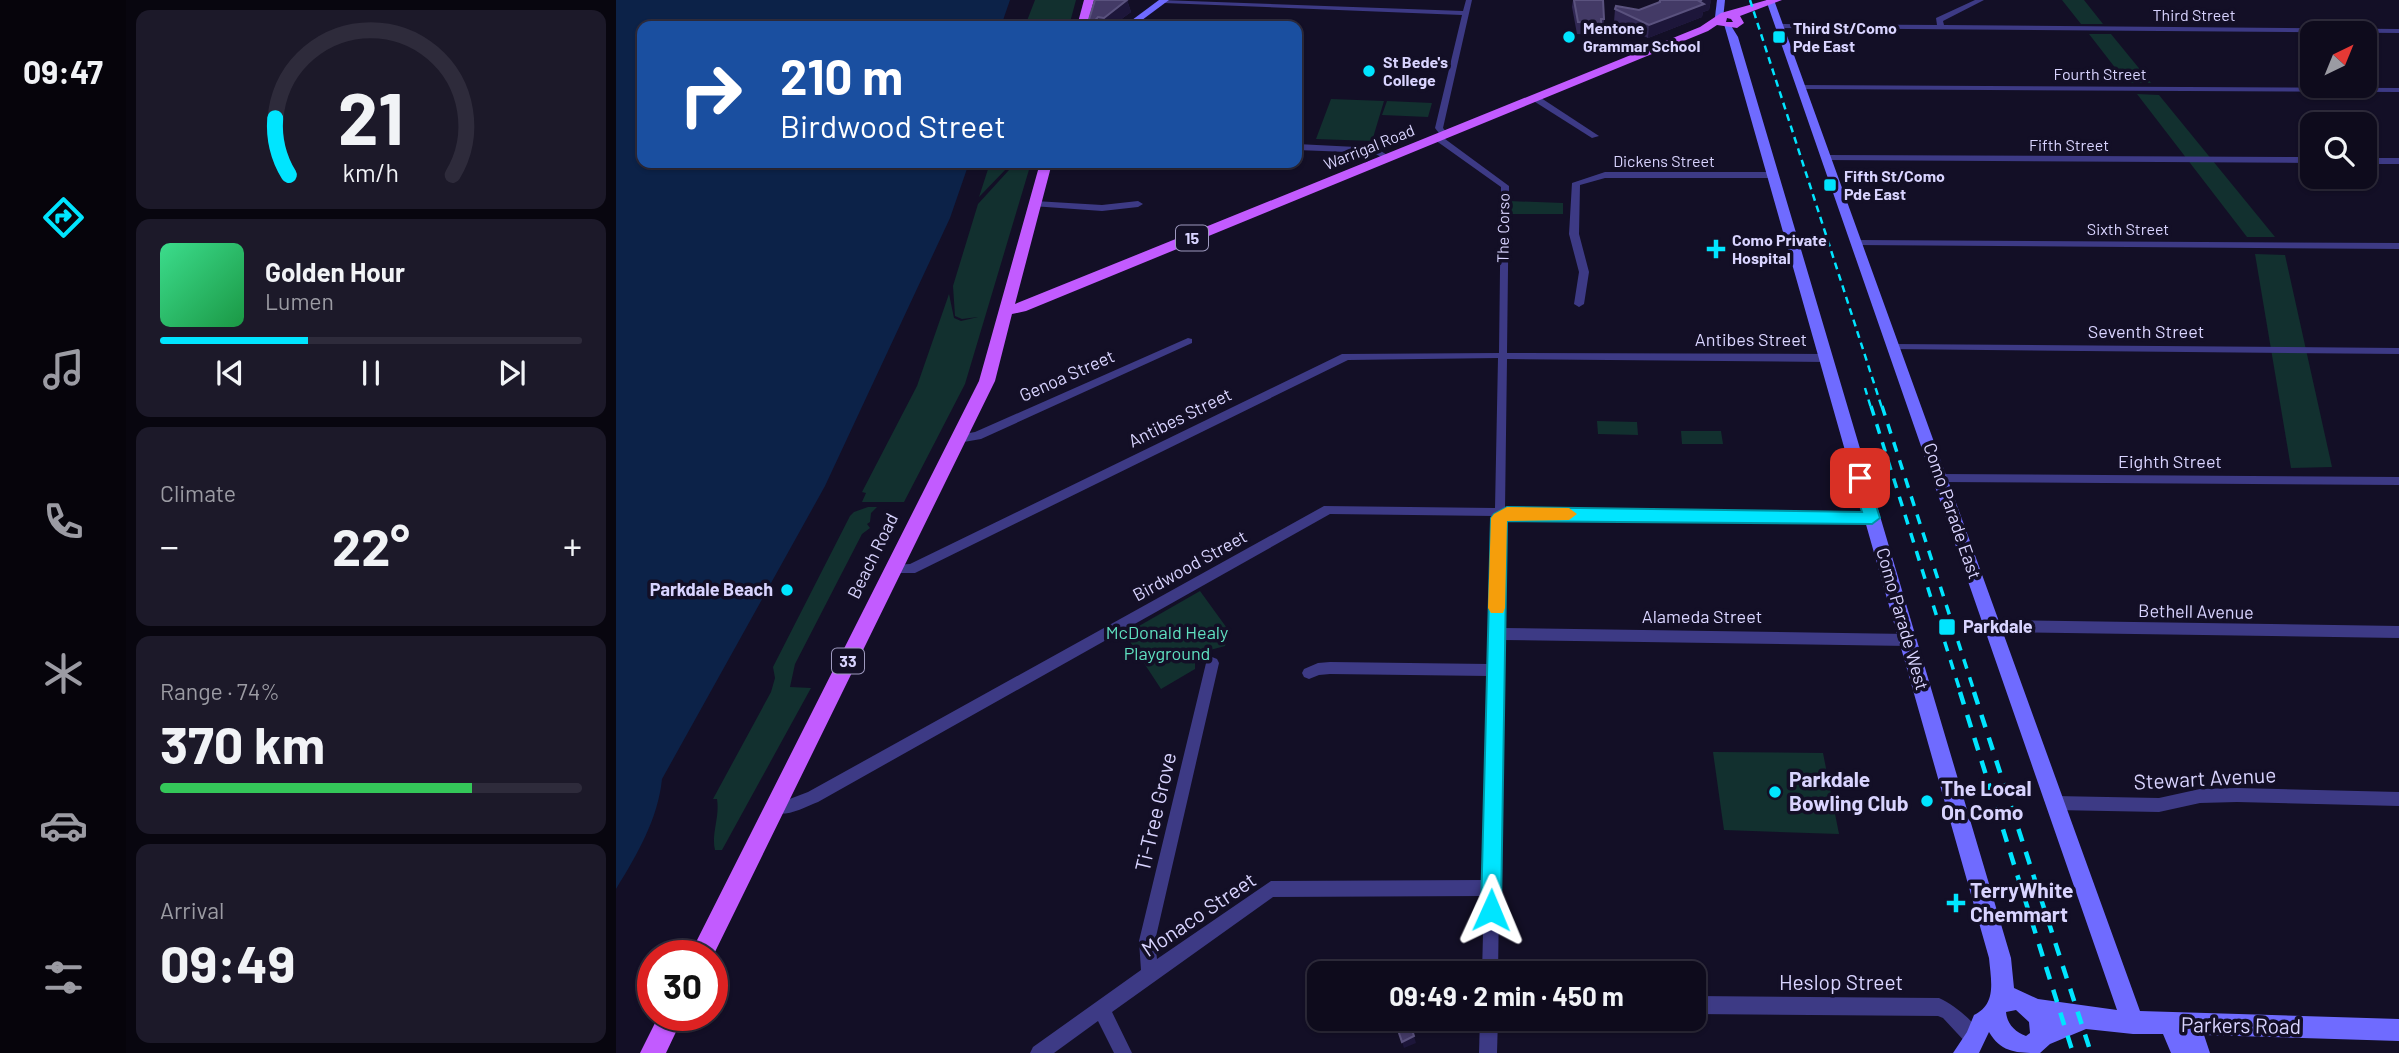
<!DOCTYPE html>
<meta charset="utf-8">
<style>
body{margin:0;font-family:Barlow,sans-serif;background:#1c1929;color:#f1f3f6;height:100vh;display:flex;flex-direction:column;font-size:26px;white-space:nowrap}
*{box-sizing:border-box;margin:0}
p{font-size:23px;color:#9b9ba3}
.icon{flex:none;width:38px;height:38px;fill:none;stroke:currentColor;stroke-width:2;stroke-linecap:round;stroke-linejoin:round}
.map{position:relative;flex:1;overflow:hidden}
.details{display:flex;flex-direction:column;gap:10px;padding:10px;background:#08060f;width:490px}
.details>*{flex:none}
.banner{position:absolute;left:21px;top:21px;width:665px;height:147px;border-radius:14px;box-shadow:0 2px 5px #0004,0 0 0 2px #2e2b3b;background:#1a4fa0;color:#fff;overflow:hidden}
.needle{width:46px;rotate:43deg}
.fabs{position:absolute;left:1684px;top:21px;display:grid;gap:14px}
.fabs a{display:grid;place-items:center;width:77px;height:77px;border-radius:14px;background:#0e0b1c;box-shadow:0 2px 5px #0004,0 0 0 2px #2e2b3b;font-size:35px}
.speed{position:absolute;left:21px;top:940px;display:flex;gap:14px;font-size:35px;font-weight:700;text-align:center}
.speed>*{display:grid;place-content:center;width:91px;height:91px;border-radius:50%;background:#0e0b1c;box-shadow:0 2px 5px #0004,0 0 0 2px #2e2b3b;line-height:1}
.speed .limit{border:10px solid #d22;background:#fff;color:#111}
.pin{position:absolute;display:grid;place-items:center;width:60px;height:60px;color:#fff;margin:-30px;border-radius:14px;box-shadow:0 4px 10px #0006}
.me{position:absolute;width:77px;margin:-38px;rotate:1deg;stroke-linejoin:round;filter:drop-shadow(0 0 5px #0008)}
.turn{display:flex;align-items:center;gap:24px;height:147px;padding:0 28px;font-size:32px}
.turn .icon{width:91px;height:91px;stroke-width:2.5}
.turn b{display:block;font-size:49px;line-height:60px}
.big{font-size:52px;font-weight:700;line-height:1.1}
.details .tile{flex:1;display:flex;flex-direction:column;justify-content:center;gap:10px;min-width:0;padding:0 24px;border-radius:14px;background:#1c1929}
.details .dial{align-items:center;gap:0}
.dial svg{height:182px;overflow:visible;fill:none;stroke:#2e2b3b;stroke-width:7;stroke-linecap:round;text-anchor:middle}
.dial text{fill:#f1f3f6;stroke:none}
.song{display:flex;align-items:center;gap:21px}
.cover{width:84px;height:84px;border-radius:10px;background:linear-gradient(135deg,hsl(150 70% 55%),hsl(140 70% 35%))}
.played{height:7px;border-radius:4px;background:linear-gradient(90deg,#00e5ff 35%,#2e2b3b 35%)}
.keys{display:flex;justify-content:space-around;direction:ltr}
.heat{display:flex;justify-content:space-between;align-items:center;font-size:38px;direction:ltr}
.charge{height:10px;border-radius:5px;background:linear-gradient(90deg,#34c759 74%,#2e2b3b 0)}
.trip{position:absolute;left:691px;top:961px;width:399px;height:70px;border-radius:14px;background:#0e0b1c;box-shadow:0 2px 5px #0004,0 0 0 2px #2e2b3b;font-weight:700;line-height:70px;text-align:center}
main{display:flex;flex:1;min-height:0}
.tabs{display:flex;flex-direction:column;width:126px;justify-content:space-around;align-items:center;background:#06040b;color:#9b9ba3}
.tabs .icon{width:49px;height:49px}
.tabs .on{color:#00e5ff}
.tabs b{font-size:32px;color:#f1f3f6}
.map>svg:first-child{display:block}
</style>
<main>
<nav class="tabs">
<b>09:47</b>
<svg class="icon on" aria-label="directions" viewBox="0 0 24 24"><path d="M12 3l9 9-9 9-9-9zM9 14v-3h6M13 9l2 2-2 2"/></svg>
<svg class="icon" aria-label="music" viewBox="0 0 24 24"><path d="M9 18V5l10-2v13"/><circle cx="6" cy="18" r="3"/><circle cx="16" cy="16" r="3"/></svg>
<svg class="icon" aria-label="phone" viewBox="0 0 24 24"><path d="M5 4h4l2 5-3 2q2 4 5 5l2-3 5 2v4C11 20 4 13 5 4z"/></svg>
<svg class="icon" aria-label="climate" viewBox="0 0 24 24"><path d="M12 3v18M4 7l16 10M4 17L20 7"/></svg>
<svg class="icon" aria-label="car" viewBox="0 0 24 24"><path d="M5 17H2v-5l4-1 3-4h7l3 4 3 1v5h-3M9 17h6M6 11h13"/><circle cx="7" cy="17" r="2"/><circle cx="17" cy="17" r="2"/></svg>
<svg class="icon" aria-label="filters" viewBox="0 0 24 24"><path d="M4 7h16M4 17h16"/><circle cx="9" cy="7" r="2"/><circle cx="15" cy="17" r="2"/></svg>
</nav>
<section class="details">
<div class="tile dial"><svg viewBox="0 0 100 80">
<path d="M14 69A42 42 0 1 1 86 69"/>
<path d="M14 69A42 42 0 0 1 8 44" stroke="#00e5ff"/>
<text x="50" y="56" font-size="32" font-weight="700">21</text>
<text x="50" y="72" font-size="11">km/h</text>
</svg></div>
<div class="tile">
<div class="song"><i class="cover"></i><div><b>Golden Hour</b><p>Lumen</p></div></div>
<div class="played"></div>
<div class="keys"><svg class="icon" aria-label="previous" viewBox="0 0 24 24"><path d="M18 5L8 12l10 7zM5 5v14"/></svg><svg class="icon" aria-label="pause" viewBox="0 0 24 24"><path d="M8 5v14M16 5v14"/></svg><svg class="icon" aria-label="next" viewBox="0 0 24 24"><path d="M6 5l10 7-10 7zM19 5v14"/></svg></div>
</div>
<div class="tile"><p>Climate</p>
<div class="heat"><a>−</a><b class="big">22°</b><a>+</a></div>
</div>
<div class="tile"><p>Range · 74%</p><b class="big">370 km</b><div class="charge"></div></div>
<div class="tile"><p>Arrival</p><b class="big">09:49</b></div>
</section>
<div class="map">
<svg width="1783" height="1053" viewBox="0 0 1783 1053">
<rect width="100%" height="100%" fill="#130f26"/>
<!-- green -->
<g fill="#12302f">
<path d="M419,0H460L453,26H409Z"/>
<path d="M1446,0H1468L1487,24H1465Z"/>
<path d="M1473,34H1495L1535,83H1511Z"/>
<path d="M1521,94L1543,95L1659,237H1631Z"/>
<path d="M715,99L768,101L756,141L700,139Z"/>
<path d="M771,101L816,103L812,117L766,115Z"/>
<path d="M374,163H415L349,384L288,502H246L250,493L246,492L301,386L333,294L338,318L345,321L362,317L346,319L339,316L337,286L362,204L393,170L390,169L363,197Z"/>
<path d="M893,201L947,203V214H892Z"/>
<path d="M1639,254L1669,255L1716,467L1675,468Z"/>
<path d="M981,421L1021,422L1022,435L982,434Z"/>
<path d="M1065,431H1105L1107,444H1066Z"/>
<path d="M252,507H261L255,513L254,522L251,524L254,528L246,534L179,664L174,687L195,688L106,850H99C95,834 104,817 101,799H97L155,692L159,678L157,667L234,516L238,512Z"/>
<path d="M584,591L613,631L609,646L579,654V669L545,689L509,634Z"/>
<path d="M1097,752L1207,753L1223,834L1108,830Z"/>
</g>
<!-- water -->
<path fill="#0c2248" d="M0,0H394L385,26H26V163H353L334,218L209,486L46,779C42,819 21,855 0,889Z"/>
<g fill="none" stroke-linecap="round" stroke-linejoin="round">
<!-- street -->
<g fill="#3d3a85" fill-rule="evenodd">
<path d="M545,0L847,11L850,0H856L827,128L833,135L826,137L819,128L846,15L548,3Z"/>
<path d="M1359,0H1368L1327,21L1328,25L1783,29V33L1164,28L1160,26L1164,24L1321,25L1320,18Z"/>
<path d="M1182,85L1783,88V92L1185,89H1182Z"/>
<path d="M916,96H922L983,136L976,138L916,100Z"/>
<path d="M819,136H825L893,186L891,353L1209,354L1214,358L1209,362L891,359L889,509L1256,513L1260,515L1262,518L1260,521L1256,523L888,517L887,628L1292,634L1297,636L1299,640L1297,644L1292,646L887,640L882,973H866L868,896L657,897L496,1012L516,1053H498L482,1021L438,1053H414L417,1047L525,970L523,941L591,659L596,657L601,659L603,663L539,941L541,959L655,881L868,880L873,676L714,674L703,675L693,679L688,677L686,673L688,669L702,663L714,662L873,664L878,516L714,514L202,802C187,808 170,818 154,812L151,807L154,802L171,800L192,792L708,506L879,508L882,358L732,360L299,573H274L272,569L274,565L294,564L726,354L883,353L885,187L819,140Z"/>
<path d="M681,144L760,148L776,158L772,161L758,153L681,150Z"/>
<path d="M1210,155L1696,157V163L1207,160V156Z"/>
<rect x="1748" y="158" width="35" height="6"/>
<path d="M989,172H1156L1160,175L1156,178H989L964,185L963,234L973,272L968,304L963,307L958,304L963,272L953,234L956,183Z"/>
<path d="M419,201L486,205L522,201L527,204L522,207L486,211L416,206L414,204Z"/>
<path d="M1240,240L1783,243V249L1237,245V241Z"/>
<path d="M572,338L576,339V343L365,439L342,443L336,439L342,435L359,432Z"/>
<path d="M1277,344L1783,348V354L1273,349V345Z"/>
<path d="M1324,474L1783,477V485L1324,482L1318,478Z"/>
<path d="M1376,620L1783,626V638L1376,632L1371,630L1369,626L1371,622Z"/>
<path d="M1621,788L1783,792V806L1621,802L1584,803L1543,812L1439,810L1434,808L1431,803L1434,798L1439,796L1543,798L1584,789Z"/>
<path d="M1078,996L1323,998C1340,1006 1360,1022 1368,1040L1365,1046L1359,1049L1353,1046L1327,1018L1322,1016L1078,1014Z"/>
<path d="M864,1018H882L881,1053H863Z"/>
</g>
<!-- secondary -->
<g fill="#6f6bff" fill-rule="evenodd">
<path d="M543,0H553L518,26H508Z"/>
<path d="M1101,0H1109L1107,19L1099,17Z"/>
<path d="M1150,0H1158L1524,1011L1783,1019V1041L1588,1035L1594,1053H1555L1547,1034H1517L1470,1029L1434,1044L1424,1053C1402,1053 1385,1053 1373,1032L1363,1053H1337L1351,1032L1358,1015C1381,1004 1375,981 1373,958L1108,24H1114L1122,37L1395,958L1398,988L1422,999L1501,1010ZM1400,1010L1413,1022L1414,1033L1410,1036C1399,1032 1391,1024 1390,1012Z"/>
</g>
<!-- primary -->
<g fill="#c25bff" fill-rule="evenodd">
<path d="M468,0H478L471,26H461Z"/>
<path d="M1151,0H1166L1124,16L1128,23L1121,28L1101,25L1092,31L410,311L396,314L379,381L96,958V956H73L363,381L424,163H436L399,304L1084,27L1105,13ZM1111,18L1115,19L1117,22H1110Z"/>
<path d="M43,1015H68L50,1053H24Z"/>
</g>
<!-- rail-far2 -->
<g stroke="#00e5ff" stroke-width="2.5" stroke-dasharray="7 5" stroke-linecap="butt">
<path d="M1134,0L1266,408"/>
<path d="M1249,388L1255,408"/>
</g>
<!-- rail-far1 -->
<g stroke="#00e5ff" stroke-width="3.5" stroke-dasharray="10 9" stroke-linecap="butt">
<path d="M1255,406L1345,694"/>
<path d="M1266,406L1359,694"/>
</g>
<!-- rail -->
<g stroke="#00e5ff" stroke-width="4.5" stroke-dasharray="13 11" stroke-linecap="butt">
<path d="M1344,692L1457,1053"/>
<path d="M1358,692L1475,1053"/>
</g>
</g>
<!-- wall -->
<g fill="#312854">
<path d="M479,0H511L515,12L496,26H471Z"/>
<path d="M957,0H987L988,19L987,31H984V35L961,34L956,7Z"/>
<path d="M1043,0H1095L1093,10L1087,12L1086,17L1032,38L998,22L999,9L1023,10L1042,3Z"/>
</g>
<!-- shaded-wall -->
<g fill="#1d163a">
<path d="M511,0L515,12L496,26H490L488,18Z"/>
<path d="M1086,0H1095L1093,10L1087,12L1086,17L1032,38L1033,25Z"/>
<path d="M482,17L485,26H474Z"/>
<path d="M815,1018H832L797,1034L795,1027Z"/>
<path d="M798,1036L800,1043L788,1048L786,1042Z"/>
</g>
<!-- building -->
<g fill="#433a66" stroke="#5a527e" stroke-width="2">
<path d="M479,0H511L488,18L482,17L474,26H471Z"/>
<path d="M958,0H987L988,19H985V23L962,22Z"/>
<path d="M1044,0H1086L1083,1L1088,4L1033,25L999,9L1000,6L1023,10L1044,2Z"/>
<path d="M778,1018H815L795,1027L798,1036L786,1042Z"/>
</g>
<!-- route -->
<path fill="#00e5ff" stroke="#0095a6" stroke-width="2" d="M1244,473L1251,478L1264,518L1256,524L891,521L885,910L882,917L875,920L868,917L865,910L875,518L878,514L891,507L1246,512L1236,478Z"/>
<!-- slow -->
<path fill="#f59e0b" d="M891,507L953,508L961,514L953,520L891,521L889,608L887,613H875L872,608L875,518L878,514Z"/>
<!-- markers -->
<g fill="#00e5ff" stroke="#130f26" stroke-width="2.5">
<circle cx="953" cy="37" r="7"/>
<rect x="1156" y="30" width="14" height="14" rx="3.5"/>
<circle cx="753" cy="71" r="7"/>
<rect x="1207" y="178" width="14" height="14" rx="3.5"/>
<path d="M1096.5 238.5h7v7h7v7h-7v7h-7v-7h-7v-7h7z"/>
<circle cx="171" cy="590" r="7"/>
<rect x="1322" y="618" width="18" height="18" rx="3.5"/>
<circle cx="1159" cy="792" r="7"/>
<circle cx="1311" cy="801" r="7"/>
<path d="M1336.5 892.5h7v7h7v7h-7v7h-7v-7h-7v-7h7z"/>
</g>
<g text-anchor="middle" stroke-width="7" stroke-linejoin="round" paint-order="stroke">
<!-- far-street labels -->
<g font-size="16" fill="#d9d4ff" stroke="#130f26">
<text x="1578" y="21">Third Street</text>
<text x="1484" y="80">Fourth Street</text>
<text x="1453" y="151">Fifth Street</text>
<text transform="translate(753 147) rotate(-22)" y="6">Warrigal Road</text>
<text x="1048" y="167">Dickens Street</text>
<text transform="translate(887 228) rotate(-89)" y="6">The Corso</text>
<text x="1512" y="235">Sixth Street</text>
</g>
<!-- far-poi labels -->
<g font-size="16" font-weight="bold" fill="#d9d4ff" stroke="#130f26" text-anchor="start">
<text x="967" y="34">Mentone<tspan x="967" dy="18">Grammar School</tspan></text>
<text x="1177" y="34">Third St/Como<tspan x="1177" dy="18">Pde East</tspan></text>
<text x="767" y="68">St Bede's<tspan x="767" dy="18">College</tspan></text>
<text x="1228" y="182">Fifth St/Como<tspan x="1228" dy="18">Pde East</tspan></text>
<text x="1116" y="246">Como Private<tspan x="1116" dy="18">Hospital</tspan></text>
</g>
<!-- shield labels -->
<g fill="#130f26" stroke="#9e99be" stroke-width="2">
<rect x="560" y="225.5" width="32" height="25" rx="5"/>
<rect x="216" y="648.5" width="32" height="25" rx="5"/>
</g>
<g font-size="16" font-weight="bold" fill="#d9d4ff">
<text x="576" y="244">15</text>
<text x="232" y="667">33</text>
</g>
<!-- street labels -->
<g font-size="18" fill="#d9d4ff" stroke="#130f26">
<text x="1530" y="338">Seventh Street</text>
<text x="1135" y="346">Antibes Street</text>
<text transform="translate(451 376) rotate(-24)" y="6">Genoa Street</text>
<text transform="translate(564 418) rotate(-26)" y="6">Antibes Street</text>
<text x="1554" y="468">Eighth Street</text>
<text transform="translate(1336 511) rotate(71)" y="6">Como Parade East</text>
<text transform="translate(257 556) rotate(-64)" y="6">Beach Road</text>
<text transform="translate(574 566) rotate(-29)" y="6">Birdwood Street</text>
<text transform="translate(1580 612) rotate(1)" y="6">Bethell Avenue</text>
<text x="1086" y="623">Alameda Street</text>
<text transform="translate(1286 619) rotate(74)" y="6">Como Parade West</text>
</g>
<!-- poi labels -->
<g font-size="18" font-weight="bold" fill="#d9d4ff" stroke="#130f26" text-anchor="end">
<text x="157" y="596">Parkdale Beach</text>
<text x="1347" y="633" text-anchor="start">Parkdale</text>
</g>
<!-- park labels -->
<g font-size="18" fill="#5fe0c0" stroke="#130f26">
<text x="551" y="639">McDonald Healy<tspan x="551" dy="21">Playground</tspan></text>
</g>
<!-- near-street labels -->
<g font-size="21" fill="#d9d4ff" stroke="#130f26">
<text transform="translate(1589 779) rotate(-3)" y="7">Stewart Avenue</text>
<text transform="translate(540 812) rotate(-77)" y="7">Ti-Tree Grove</text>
<text transform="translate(583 915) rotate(-34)" y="7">Monaco Street</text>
<text x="1225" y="990">Heslop Street</text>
<text transform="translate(1625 1026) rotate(1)" y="7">Parkers Road</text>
</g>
<!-- near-poi labels -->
<g font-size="21" font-weight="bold" fill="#d9d4ff" stroke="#130f26" text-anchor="start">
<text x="1173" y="787">Parkdale<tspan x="1173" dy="24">Bowling Club</tspan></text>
<text x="1325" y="796">The Local<tspan x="1325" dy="24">On Como</tspan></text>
<text x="1354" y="898">TerryWhite<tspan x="1354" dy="24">Chemmart</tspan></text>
</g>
</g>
</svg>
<div class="fabs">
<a><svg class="needle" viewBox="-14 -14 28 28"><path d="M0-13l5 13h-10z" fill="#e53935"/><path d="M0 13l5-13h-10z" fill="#9b9ba3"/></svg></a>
<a><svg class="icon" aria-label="search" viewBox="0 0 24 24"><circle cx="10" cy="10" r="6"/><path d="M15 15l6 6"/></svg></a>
</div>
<div class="speed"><div class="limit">30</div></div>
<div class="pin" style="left:1244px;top:478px;background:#d93025"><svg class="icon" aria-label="arrive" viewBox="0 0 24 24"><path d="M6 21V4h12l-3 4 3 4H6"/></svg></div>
<svg class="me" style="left:875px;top:910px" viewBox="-20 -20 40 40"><path d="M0-17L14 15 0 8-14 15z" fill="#00e5ff" stroke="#fff" stroke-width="4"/></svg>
<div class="trip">09:49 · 2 min · 450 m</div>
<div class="banner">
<div class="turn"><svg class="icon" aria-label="right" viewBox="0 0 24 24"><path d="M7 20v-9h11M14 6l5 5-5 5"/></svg><div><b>210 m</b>Birdwood Street</div></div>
</div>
</div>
</main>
